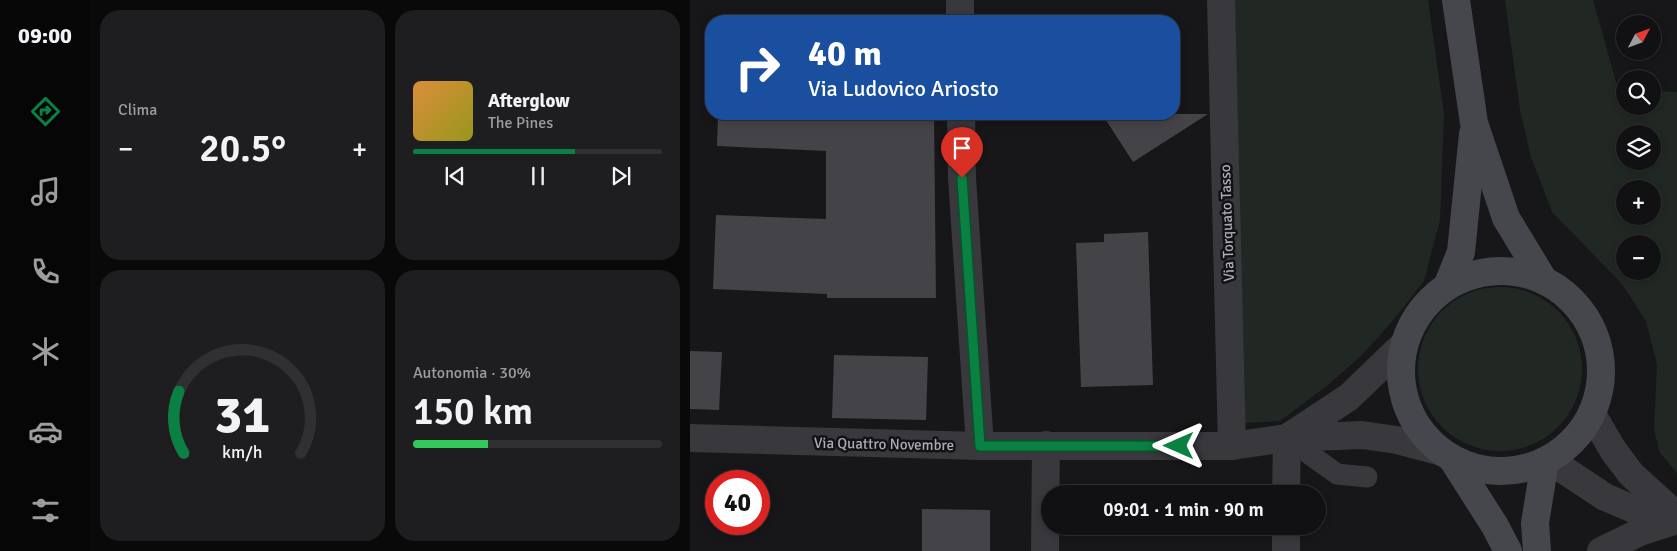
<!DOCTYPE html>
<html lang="it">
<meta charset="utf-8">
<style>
body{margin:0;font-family:Signika,sans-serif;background:#1e1e20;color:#f1f3f6;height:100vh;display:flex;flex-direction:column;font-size:19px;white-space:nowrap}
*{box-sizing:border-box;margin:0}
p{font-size:16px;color:#9c9d9f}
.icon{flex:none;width:28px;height:28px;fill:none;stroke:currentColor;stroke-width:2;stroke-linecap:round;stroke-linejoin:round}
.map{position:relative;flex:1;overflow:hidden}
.side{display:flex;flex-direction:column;gap:10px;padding:10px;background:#09090a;width:600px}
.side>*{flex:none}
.hud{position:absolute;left:15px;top:15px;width:475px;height:105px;border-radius:20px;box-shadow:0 2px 8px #0003,0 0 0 1px #303032;background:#1a4fa0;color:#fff;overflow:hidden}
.needle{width:32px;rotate:49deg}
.controls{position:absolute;left:926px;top:15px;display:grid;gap:10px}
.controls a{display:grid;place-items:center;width:45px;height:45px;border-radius:50%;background:#111012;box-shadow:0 2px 8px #0003,0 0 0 1px #303032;font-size:25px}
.speed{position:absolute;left:15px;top:470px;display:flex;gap:10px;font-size:25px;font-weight:700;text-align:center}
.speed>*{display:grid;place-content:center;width:65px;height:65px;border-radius:50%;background:#111012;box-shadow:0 2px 8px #0003,0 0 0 1px #303032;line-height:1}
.speed .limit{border:8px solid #d22;background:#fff;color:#111}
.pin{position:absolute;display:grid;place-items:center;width:42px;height:42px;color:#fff;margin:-51px -21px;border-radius:50% 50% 50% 0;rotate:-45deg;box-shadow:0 0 5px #0007}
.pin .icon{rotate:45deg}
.me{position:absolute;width:55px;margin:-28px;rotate:270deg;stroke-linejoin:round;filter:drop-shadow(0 0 4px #0008)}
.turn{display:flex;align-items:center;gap:18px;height:105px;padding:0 20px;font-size:22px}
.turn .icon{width:65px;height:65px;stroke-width:2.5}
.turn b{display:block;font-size:35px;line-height:42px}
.big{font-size:38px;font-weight:600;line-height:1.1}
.side .card{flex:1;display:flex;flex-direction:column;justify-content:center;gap:8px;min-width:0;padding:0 18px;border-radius:20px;background:#1e1e20}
.side .dial{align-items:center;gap:0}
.dial svg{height:130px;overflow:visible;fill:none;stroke:#303032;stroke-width:7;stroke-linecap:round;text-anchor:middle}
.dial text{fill:#f1f3f6;stroke:none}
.song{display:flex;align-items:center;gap:15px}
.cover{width:60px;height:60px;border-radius:8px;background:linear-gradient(135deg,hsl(30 70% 55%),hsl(60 70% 35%))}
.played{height:5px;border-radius:2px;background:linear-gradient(90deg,#0b8043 65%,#303032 65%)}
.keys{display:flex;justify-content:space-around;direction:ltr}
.heat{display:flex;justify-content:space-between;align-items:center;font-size:28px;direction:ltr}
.charge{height:8px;border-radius:4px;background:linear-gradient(90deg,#34c759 30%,#303032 0)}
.side .tiles{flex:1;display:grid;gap:10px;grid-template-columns:repeat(2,1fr)}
.trip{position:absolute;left:351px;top:485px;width:285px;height:50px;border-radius:25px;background:#111012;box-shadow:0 2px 8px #0003,0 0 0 1px #303032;font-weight:600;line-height:50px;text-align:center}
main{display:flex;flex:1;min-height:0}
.menu{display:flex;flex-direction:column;width:90px;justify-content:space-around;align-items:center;background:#070607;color:#9c9d9f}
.menu .icon{width:35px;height:35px}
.menu .selected{color:#0b8043}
.menu b{font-size:22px;color:#f1f3f6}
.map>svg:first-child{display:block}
</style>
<main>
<nav class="menu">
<b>09:00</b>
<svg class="icon selected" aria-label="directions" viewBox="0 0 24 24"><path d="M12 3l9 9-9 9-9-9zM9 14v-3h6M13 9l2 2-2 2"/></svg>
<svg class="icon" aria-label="music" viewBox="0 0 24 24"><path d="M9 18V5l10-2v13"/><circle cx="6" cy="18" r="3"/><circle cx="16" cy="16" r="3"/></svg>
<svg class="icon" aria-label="phone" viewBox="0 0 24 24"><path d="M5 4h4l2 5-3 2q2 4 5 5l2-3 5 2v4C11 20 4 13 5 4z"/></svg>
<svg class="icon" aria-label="climate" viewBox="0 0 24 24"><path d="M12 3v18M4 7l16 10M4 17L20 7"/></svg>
<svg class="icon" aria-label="car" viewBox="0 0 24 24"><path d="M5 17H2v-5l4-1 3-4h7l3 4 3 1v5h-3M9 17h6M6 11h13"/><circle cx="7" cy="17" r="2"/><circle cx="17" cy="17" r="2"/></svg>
<svg class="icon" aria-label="filters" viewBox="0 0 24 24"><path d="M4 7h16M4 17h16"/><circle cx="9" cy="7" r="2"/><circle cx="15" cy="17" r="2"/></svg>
</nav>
<section class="side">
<div class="tiles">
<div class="card"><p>Clima</p>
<div class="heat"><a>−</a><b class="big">20.5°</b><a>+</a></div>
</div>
<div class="card">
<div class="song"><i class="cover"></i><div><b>Afterglow</b><p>The Pines</p></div></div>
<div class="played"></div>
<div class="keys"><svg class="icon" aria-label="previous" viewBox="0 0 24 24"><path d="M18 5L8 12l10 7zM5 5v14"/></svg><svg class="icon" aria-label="pause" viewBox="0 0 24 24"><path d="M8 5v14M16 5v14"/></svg><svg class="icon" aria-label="next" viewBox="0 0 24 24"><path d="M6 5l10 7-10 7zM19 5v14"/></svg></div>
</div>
<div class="card dial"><svg viewBox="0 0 100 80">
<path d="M14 69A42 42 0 1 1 86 69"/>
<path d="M14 69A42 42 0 0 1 11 31" stroke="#0b8043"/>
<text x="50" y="56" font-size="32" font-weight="700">31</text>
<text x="50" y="72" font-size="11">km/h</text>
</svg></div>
<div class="card"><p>Autonomia · 30%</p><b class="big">150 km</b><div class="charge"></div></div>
</div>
</section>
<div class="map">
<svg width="987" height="551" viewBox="0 0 987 551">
<rect width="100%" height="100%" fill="#171618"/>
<!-- green -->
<g fill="#212823" fill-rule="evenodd">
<path d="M544,0H738L754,114L750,220L734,281L700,324L671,356L638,385L590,421L555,423Z"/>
<path d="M815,0H903L928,89H935V106H962L963,91L987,92V473L970,453L964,430L967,364L956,321L932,284L862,212L841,157L830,110ZM935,134H962V161H935ZM935,189H962V216H935ZM935,244H962V271H935Z"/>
<circle cx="810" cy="369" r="82"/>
</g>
<!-- building -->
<g fill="#444448">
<path d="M28,114H244L246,298H137V294L23,289L26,215L136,219V151L27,146Z"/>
<path d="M412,114H518L443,162Z"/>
<path d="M458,232L463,385L391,387L386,243L414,242V234Z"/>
<path d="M0,351L32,352L29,410L0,409Z"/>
<path d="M144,355L238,357L236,420L142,418Z"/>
<path d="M232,509L300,510V551H232Z"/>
</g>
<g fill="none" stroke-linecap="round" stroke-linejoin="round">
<!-- service -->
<path stroke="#38383d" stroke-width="21" d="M597,438L647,474L677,477"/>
<!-- minor -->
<g stroke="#38383d" stroke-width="28">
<path d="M270,0V21"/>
<path d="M531,0L542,446"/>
<path d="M271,114L272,178L290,446"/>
<path d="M596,494L597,438"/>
<path d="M355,551L356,445"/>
<path d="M596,551V526"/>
</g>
<!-- tertiary -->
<g stroke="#38383d" stroke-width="28">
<path d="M902,414L923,450L941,474L987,516"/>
<path d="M0,438L290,446H542L597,438L672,435L707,440L752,452"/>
<path d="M597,438L659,397L713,345"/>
<path d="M859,460L915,497L943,509L987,519"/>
<path d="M911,551L950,532L987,520"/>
</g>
<!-- secondary -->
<g stroke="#46474d" stroke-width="28">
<path d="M766,0L784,123L816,218L853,279"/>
<circle cx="811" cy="371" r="100"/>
<path d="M758,284L771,252L783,134"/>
<path d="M763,460L805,526L818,551"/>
<path d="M847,551L845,523L855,461"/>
</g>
</g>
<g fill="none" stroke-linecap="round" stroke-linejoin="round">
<defs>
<path id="route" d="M272,178L290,446H489"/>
</defs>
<!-- route casing -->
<use href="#route" stroke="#07532c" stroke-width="12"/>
<!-- route -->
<use href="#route" stroke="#0b8043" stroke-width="9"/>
</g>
<g text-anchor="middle" stroke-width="5" stroke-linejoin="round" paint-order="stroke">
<!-- street labels -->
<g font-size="15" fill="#aaacb7" stroke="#121113">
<text transform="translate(537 223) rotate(-92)" y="5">Via Torquato Tasso</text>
<text transform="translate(194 444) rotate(1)" y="5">Via Quattro Novembre</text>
</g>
</g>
</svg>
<div class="controls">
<a><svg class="needle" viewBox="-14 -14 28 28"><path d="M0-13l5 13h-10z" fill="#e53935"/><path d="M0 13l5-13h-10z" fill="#9c9d9f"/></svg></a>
<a><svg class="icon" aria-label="search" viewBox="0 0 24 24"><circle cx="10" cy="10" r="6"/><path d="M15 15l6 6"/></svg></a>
<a><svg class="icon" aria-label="layers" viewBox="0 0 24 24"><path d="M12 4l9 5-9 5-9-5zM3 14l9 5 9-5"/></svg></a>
<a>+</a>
<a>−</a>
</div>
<div class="speed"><div class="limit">40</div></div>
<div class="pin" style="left:272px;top:178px;background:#d93025"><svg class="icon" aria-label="arrive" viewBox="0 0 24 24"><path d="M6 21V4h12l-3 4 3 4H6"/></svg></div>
<svg class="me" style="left:489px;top:446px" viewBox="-20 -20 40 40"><path d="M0-17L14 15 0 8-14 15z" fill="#0b8043" stroke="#fff" stroke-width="4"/></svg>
<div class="trip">09:01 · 1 min · 90 m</div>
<div class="hud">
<div class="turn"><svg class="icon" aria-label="right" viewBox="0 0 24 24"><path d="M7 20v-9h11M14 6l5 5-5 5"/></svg><div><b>40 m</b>Via Ludovico Ariosto</div></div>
</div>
</div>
</main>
